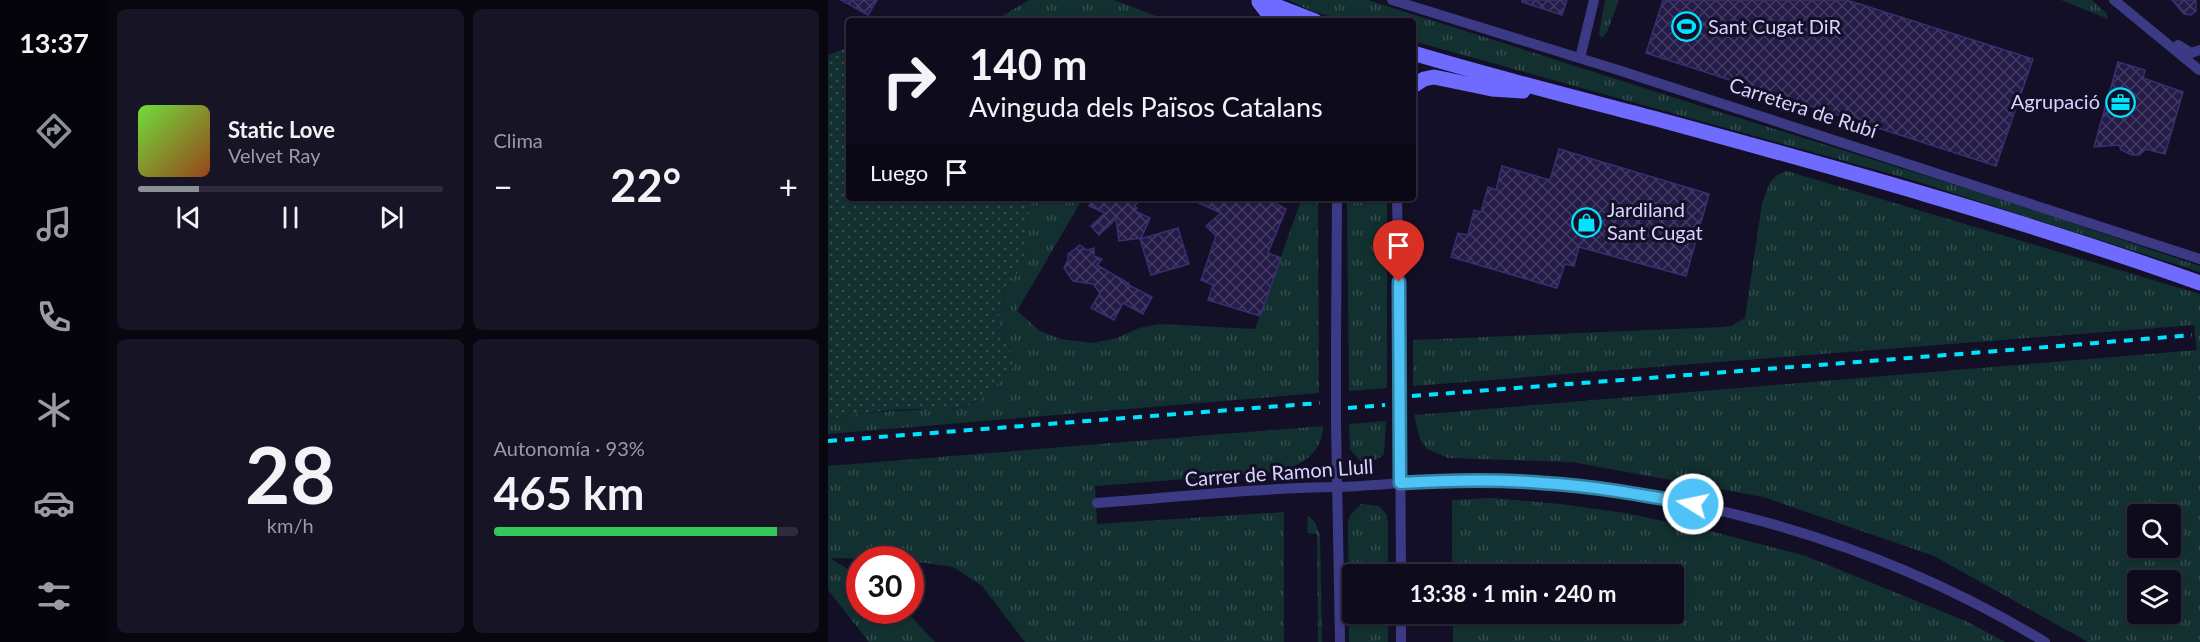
<!DOCTYPE html>
<html lang="es">
<meta charset="utf-8">
<style>
body{margin:0;font-family:Lato,sans-serif;background:#171425;color:#f1f3f6;height:100vh;display:flex;flex-direction:column;font-size:22px;white-space:nowrap}
*{box-sizing:border-box;margin:0}
p{font-size:20px;color:#9b9ba3}
.icon{flex:none;width:33px;height:33px;fill:none;stroke:currentColor;stroke-width:2;stroke-linecap:round;stroke-linejoin:round}
.map{position:relative;flex:1;overflow:hidden}
.drawer{display:flex;flex-direction:column;gap:9px;padding:9px;background:#08060f;width:720px}
.drawer>*{flex:none}
.guide{position:absolute;left:18px;top:18px;width:570px;height:183px;border-radius:6px;box-shadow:0 2px 4px #0004,0 0 0 2px #2e2b3b;background:#0e0b1c;color:#f1f3f6;overflow:hidden}
.controls{position:absolute;left:1299px;top:504px;display:grid;gap:12px}
.controls a{display:grid;place-items:center;width:54px;height:54px;border-radius:6px;background:#0e0b1c;box-shadow:0 2px 4px #0004,0 0 0 2px #2e2b3b;font-size:30px}
.speed{position:absolute;left:18px;top:546px;display:flex;gap:12px;font-size:30px;font-weight:700;text-align:center}
.speed>*{display:grid;place-content:center;width:78px;height:78px;border-radius:50%;background:#0e0b1c;box-shadow:0 2px 4px #0004,0 0 0 2px #2e2b3b;line-height:1}
.speed .limit{border:9px solid #d22;background:#fff;color:#111}
.pin{position:absolute;display:grid;place-items:center;width:51px;height:51px;color:#fff;margin:-62px -26px;border-radius:50% 50% 50% 0;rotate:-45deg;box-shadow:0 0 6px #0007}
.pin .icon{rotate:45deg}
.me{position:absolute;width:66px;margin:-33px;rotate:280deg;stroke-linejoin:round;filter:drop-shadow(0 0 4px #0008)}
.turn{display:flex;align-items:center;gap:21px;height:126px;padding:0 24px;font-size:27px}
.turn .icon{width:78px;height:78px;stroke-width:2.5}
.turn b{display:block;font-size:42px;line-height:51px}
.then{display:flex;align-items:center;height:57px;padding:0 24px;background:#0003;gap:12px;font-size:22px}
.big{font-size:45px;font-weight:700;line-height:1.1}
.drawer .card{flex:1;display:flex;flex-direction:column;justify-content:center;gap:9px;min-width:0;padding:0 21px;border-radius:9px;background:#171425}
.drawer .dial{align-items:center;gap:0}
.dial b{font-size:78px;line-height:1}
.song{display:flex;align-items:center;gap:18px}
.cover{width:72px;height:72px;border-radius:9px;background:linear-gradient(135deg,hsl(100 70% 55%),hsl(20 70% 35%))}
.played{height:6px;border-radius:3px;background:linear-gradient(90deg,#8c9099 20%,#2e2b3b 20%)}
.keys{display:flex;justify-content:space-around;direction:ltr}
.heat{display:flex;justify-content:space-between;align-items:center;font-size:33px;direction:ltr}
.charge{height:9px;border-radius:4px;background:linear-gradient(90deg,#34c759 93%,#2e2b3b 0)}
.drawer .tiles{flex:1;display:grid;gap:9px;grid-template-columns:repeat(2,1fr)}
.trip{position:absolute;left:514px;top:564px;width:342px;height:60px;border-radius:6px;background:#0e0b1c;box-shadow:0 2px 4px #0004,0 0 0 2px #2e2b3b;font-weight:700;line-height:60px;text-align:center}
main{display:flex;flex:1;min-height:0}
.tabs{display:flex;flex-direction:column;width:108px;justify-content:space-around;align-items:center;background:#06040b;color:#9b9ba3}
.tabs .icon{width:42px;height:42px}
.tabs .current{color:#8c9099}
.tabs b{font-size:27px;color:#f1f3f6}
.map>svg:first-child{display:block}
</style>
<main>
<nav class="tabs">
<b>13:37</b>
<svg class="icon current" aria-label="directions" viewBox="0 0 24 24"><path d="M12 3l9 9-9 9-9-9zM9 14v-3h6M13 9l2 2-2 2"/></svg>
<svg class="icon" aria-label="music" viewBox="0 0 24 24"><path d="M9 18V5l10-2v13"/><circle cx="6" cy="18" r="3"/><circle cx="16" cy="16" r="3"/></svg>
<svg class="icon" aria-label="phone" viewBox="0 0 24 24"><path d="M5 4h4l2 5-3 2q2 4 5 5l2-3 5 2v4C11 20 4 13 5 4z"/></svg>
<svg class="icon" aria-label="climate" viewBox="0 0 24 24"><path d="M12 3v18M4 7l16 10M4 17L20 7"/></svg>
<svg class="icon" aria-label="car" viewBox="0 0 24 24"><path d="M5 17H2v-5l4-1 3-4h7l3 4 3 1v5h-3M9 17h6M6 11h13"/><circle cx="7" cy="17" r="2"/><circle cx="17" cy="17" r="2"/></svg>
<svg class="icon" aria-label="filters" viewBox="0 0 24 24"><path d="M4 7h16M4 17h16"/><circle cx="9" cy="7" r="2"/><circle cx="15" cy="17" r="2"/></svg>
</nav>
<section class="drawer">
<div class="tiles">
<div class="card">
<div class="song"><i class="cover"></i><div><b>Static Love</b><p>Velvet Ray</p></div></div>
<div class="played"></div>
<div class="keys"><svg class="icon" aria-label="previous" viewBox="0 0 24 24"><path d="M18 5L8 12l10 7zM5 5v14"/></svg><svg class="icon" aria-label="pause" viewBox="0 0 24 24"><path d="M8 5v14M16 5v14"/></svg><svg class="icon" aria-label="next" viewBox="0 0 24 24"><path d="M6 5l10 7-10 7zM19 5v14"/></svg></div>
</div>
<div class="card"><p>Clima</p>
<div class="heat"><a>−</a><b class="big">22°</b><a>+</a></div>
</div>
<div class="card dial"><b>28</b><p>km/h</p></div>
<div class="card"><p>Autonomía · 93%</p><b class="big">465 km</b><div class="charge"></div></div>
</div>
</section>
<div class="map">
<svg width="1372" height="642" viewBox="0 0 1372 642">
<defs>
<pattern id="grass-tufts" width="24" height="20" patternUnits="userSpaceOnUse" patternTransform="scale(1.5)"><rect width="24" height="20" fill="#12302f"/><path d="M3 7l-1-3M5 7V3M7 7l1-3M15 17l-1-3M17 17v-4M19 17l1-3" fill="none" stroke="#344d4e"/></pattern>
<pattern id="garden-dots" width="8" height="8" patternUnits="userSpaceOnUse" patternTransform="scale(1.5)"><rect width="8" height="8" fill="#12302f"/><path d="M2 2h.1M6 6h.1" fill="none" stroke="#344d4e" stroke-width="1.8" stroke-linecap="round"/></pattern>
<pattern id="building-cross-hatch" width="8" height="8" patternUnits="userSpaceOnUse" patternTransform="scale(1.5)"><rect width="8" height="8" fill="#241b47"/><path d="M0 0l8 8M0 8l8-8" fill="none" stroke="#433b63"/></pattern>
</defs>
<rect width="100%" height="100%" fill="#130f26"/>
<!-- grass -->
<g fill="url(#grass-tufts)" fill-rule="evenodd">
<path d="M201,0H286L341,21H166Z"/>
<path d="M460,0H540L882,109L1172,199L1372,266V272L1081,179L585,41V21H517L484,11Z"/>
<path d="M777,0H791L779,32L774,38L771,34Z"/>
<path d="M1233,0H1264L1279,14L1280,19Z"/>
<path d="M959,171L1372,294V642H1260L1106,556L935,497L744,462L620,458L599,449L592,440L586,415L1369,350L1366,325L585,386V340L894,327L903,326L917,318L934,203L942,182L949,175ZM1310,514H1342V548H1310ZM1310,580H1342V614H1310Z"/>
<path d="M203,198H255L189,311L212,331L233,339L264,343L289,338L311,328L331,324L427,329L474,198H490L491,393L0,434V419C32,411 65,412 97,409C115,407 131,412 148,402C165,392 176,372 186,356L171,331L170,320L178,285L194,268Z"/>
<path d="M519,198H559V388L521,391Z"/>
<path d="M558,421L556,454C548,461 542,462 532,461L522,449L521,424Z"/>
<path d="M495,426C495,452 474,465 451,472L267,486L269,524L456,512V642H197L154,586L125,567L83,561L82,560L2,558L31,576L32,610L78,611L107,642H41L0,590V466Z"/>
<path d="M664,498L732,504L797,513L882,531L978,556L1140,622L1177,642H625V614H846V574H624V500Z"/>
<path d="M533,504L551,506L559,515L560,525V574H525V614H560V642H521L520,523L522,515Z"/>
<path d="M480,516L487,522L492,535L494,642H490L489,534L479,533Z"/>
</g>
<!-- garden -->
<path fill="url(#garden-dots)" d="M21,47V198H203L195,263L194,268L178,285L170,320L171,331L188,360L187,366C174,378 161,395 146,403C128,412 106,409 87,409C58,410 28,413 0,419V55Z"/>
<!-- building -->
<g fill="url(#building-cross-hatch)" stroke="#3b2d73" stroke-width="1.5">
<path d="M13,0H49L40,15Z"/>
<path d="M694,0H739L734,15L694,2Z"/>
<path d="M835,0H1019L1205,59L1168,166L818,53Z"/>
<path d="M1344,0H1368V11L1363,15L1356,14Z"/>
<path d="M1290,62L1317,70L1315,78L1355,92L1337,154L1318,149L1311,155H1304L1293,150L1291,145L1266,147Z"/>
<path d="M731,149L881,194L858,276L751,247L746,266L737,264L729,288L623,257L630,233L640,235L646,210L653,212L660,187L668,190L674,166L722,180Z"/>
<path d="M265,198H271L281,203L283,198H315L306,206L309,208L307,211L322,218L313,238L291,241L288,219L271,235L263,226L277,213L261,206Z"/>
<path d="M360,198H385L394,202L395,198H438L458,209L440,253L453,258L432,316L380,300L385,285L373,280L388,236L378,226L393,213Z"/>
<path d="M350,228L361,264L323,275L312,239Z"/>
<path d="M252,245L259,250L266,248V256L274,259L269,265L300,283H297L324,297L315,314L295,303L286,320L263,308L272,293L265,284L245,281L236,268L240,260V254Z"/>
</g>
<g fill="none" stroke-linecap="round" stroke-linejoin="round">
<!-- street -->
<g stroke="#3d3a85" stroke-width="10">
<path d="M564,0L790,70L1372,259"/>
<path d="M1286,0L1371,70"/>
<path d="M1350,45L1363,53L1372,50"/>
<path d="M752,58L766,0"/>
<path d="M569,198L572,337"/>
<path d="M508,341L509,198"/>
<path d="M572,420L573,574"/>
<path d="M508,424L512,642"/>
<path d="M269,503C349,497 430,488 510,487C550,486 591,480 632,480C838,482 1040,535 1217,642"/>
<path d="M573,614V642"/>
</g>
<!-- secondary -->
<g stroke="#6f6bff" stroke-width="15">
<path d="M433,0L487,21"/>
<path d="M431,2L438,11L451,21"/>
<path d="M585,53C665,77 745,97 825,118C1009,168 1193,219 1372,283"/>
<path d="M585,86L596,79L606,77L664,89L695,91"/>
</g>
<!-- rail -->
<g stroke="#00e5ff" stroke-width="4" stroke-dasharray="9 8" stroke-linecap="butt">
<path d="M584,396C844,376 1104,357 1364,335"/>
<path d="M520,408L557,405"/>
<path d="M0,441L492,403"/>
</g>
<!-- street-bridge -->
<g stroke="#3d3a85" stroke-width="10">
<path d="M572,337V420"/>
<path d="M508,341V424"/>
</g>
</g>
<g fill="none" stroke-linecap="round" stroke-linejoin="round">
<defs>
<path id="route" d="M571,282L572,483C620,480 667,479 715,483C766,486 815,495 865,504"/>
</defs>
<!-- route casing -->
<use href="#route" stroke="#337fa1" stroke-width="15"/>
<!-- route -->
<use href="#route" stroke="#4fc3f7" stroke-width="10"/>
</g>
<!-- icons -->
<defs>
<symbol id="stadium-ring" viewBox="-11 -11 22 22"><circle r="9.5" fill="#130f26" stroke="#00e5ff" stroke-width="1.5"/><path d="M0-5a6.5 5 0 1 0 0 10a6.5 5 0 1 0 0-10ZM-3.5-1.8h7v3.6h-7Z" fill="#00e5ff"/></symbol>
<symbol id="office-ring" viewBox="-11 -11 22 22"><circle r="9.5" fill="#130f26" stroke="#00e5ff" stroke-width="1.5"/><path d="M-6-3h4V-5.5h4V-3h4V5H-6ZM-1-4.5V-3h2v-1.5ZM-6 0V1H6V0Z" fill="#00e5ff"/></symbol>
<symbol id="shop-ring" viewBox="-11 -11 22 22"><circle r="9.5" fill="#130f26" stroke="#00e5ff" stroke-width="1.5"/><path d="M-5-2.5h2.3a2.7 3.5 0 0 1 5.4 0H5L5.5 6h-11ZM-1.5-2.5h3a1.5 2.3 0 0 0-3 0Z" fill="#00e5ff"/></symbol>
</defs>
<g fill-rule="evenodd">
<use href="#stadium-ring" x="842" y="10" width="33" height="33"/>
<use href="#office-ring" x="1276" y="86" width="33" height="33"/>
<use href="#shop-ring" x="742" y="206" width="33" height="33"/>
</g>
<g text-anchor="middle" stroke-width="6" stroke-linejoin="round" paint-order="stroke">
<!-- poi labels -->
<g font-size="20" fill="#d9d4ff" stroke="#130f26" text-anchor="start">
<text x="880" y="34">Sant Cugat DiR</text>
<text x="1272" y="109" text-anchor="end">Agrupació</text>
<text x="779" y="217">Jardiland<tspan x="779" dy="23">Sant Cugat</tspan></text>
</g>
<!-- street labels -->
<g font-size="20" fill="#d9d4ff" stroke="#130f26">
<text transform="translate(975 108) rotate(18)" y="7">Carretera de Rubí</text>
<text transform="translate(451 473) rotate(-4)" y="7">Carrer de Ramon Llull</text>
</g>
</g>
</svg>
<div class="controls">
<a><svg class="icon" aria-label="search" viewBox="0 0 24 24"><circle cx="10" cy="10" r="6"/><path d="M15 15l6 6"/></svg></a>
<a><svg class="icon" aria-label="layers" viewBox="0 0 24 24"><path d="M12 4l9 5-9 5-9-5zM3 14l9 5 9-5"/></svg></a>
</div>
<div class="speed"><div class="limit">30</div></div>
<div class="pin" style="left:571px;top:282px;background:#d93025"><svg class="icon" aria-label="arrive" viewBox="0 0 24 24"><path d="M6 21V4h12l-3 4 3 4H6"/></svg></div>
<svg class="me" style="left:865px;top:504px" viewBox="-20 -20 40 40"><circle r="17" fill="#4fc3f7" stroke="#fff" stroke-width="3"/><path d="M0-11L8 9 0 5-8 9z" fill="#fff"/></svg>
<div class="trip">13:38 · 1 min · 240 m</div>
<div class="guide">
<div class="turn"><svg class="icon" aria-label="right" viewBox="0 0 24 24"><path d="M7 20v-9h11M14 6l5 5-5 5"/></svg><div><b>140 m</b>Avinguda dels Països Catalans</div></div>
<div class="then">Luego<svg class="icon" aria-label="arrive" viewBox="0 0 24 24"><path d="M6 21V4h12l-3 4 3 4H6"/></svg></div>
</div>
</div>
</main>
